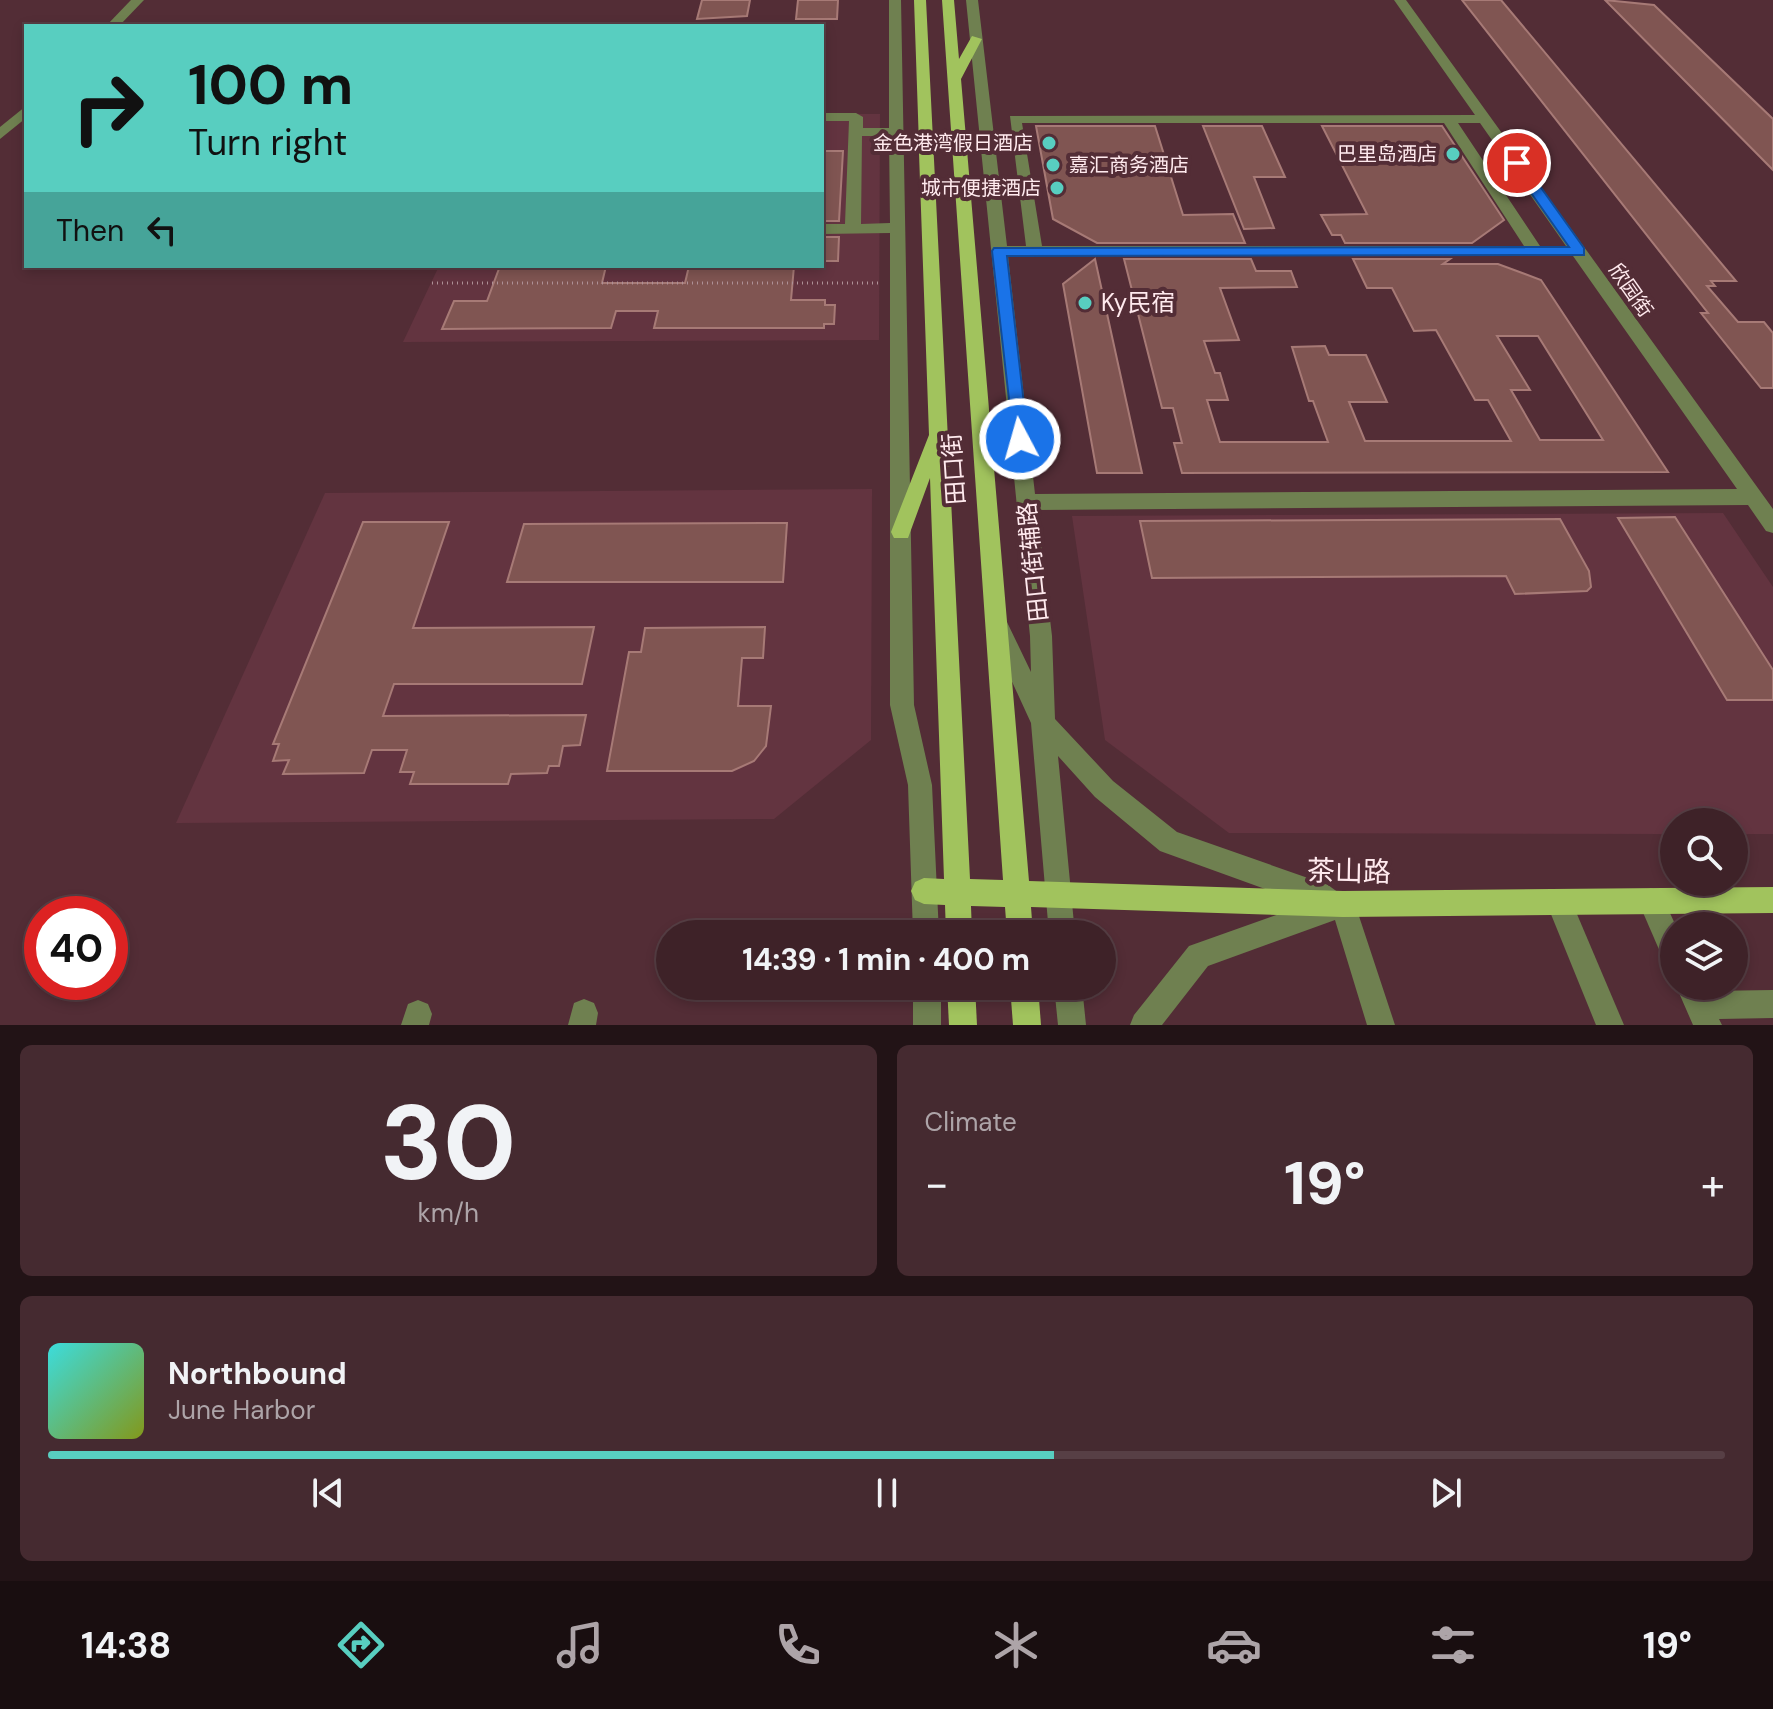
<!DOCTYPE html>
<meta charset="utf-8">
<style>
body{margin:0;font-family:"DM Sans","Noto Sans SC",sans-serif;background:#452a30;color:#f1f3f6;height:100vh;display:flex;flex-direction:column;font-size:30px;white-space:nowrap}
*{box-sizing:border-box;margin:0}
p{font-size:26px;color:#ada4a8}
.icon{flex:none;width:44px;height:44px;fill:none;stroke:currentColor;stroke-width:2;stroke-linecap:round;stroke-linejoin:round}
.map{position:relative;height:1025px;overflow:hidden}
.details{display:flex;flex-direction:column;gap:20px;padding:20px;background:#221316;flex:1}
.details>*{flex:none}
.top-card{position:absolute;left:24px;top:24px;width:800px;height:244px;border-radius:0px;box-shadow:0 4px 12px #0003,0 0 0 2px #573f45;background:#58cec0;color:#111;overflow:hidden}
.fabs{position:absolute;left:1660px;top:808px;display:grid;gap:16px}
.fabs a{display:grid;place-items:center;width:88px;height:88px;border-radius:50%;background:#3e2228;box-shadow:0 4px 12px #0003,0 0 0 2px #573f45;font-size:40px}
.speed{position:absolute;left:24px;top:896px;display:flex;gap:16px;font-size:40px;font-weight:700;text-align:center}
.speed>*{display:grid;place-content:center;width:104px;height:104px;border-radius:50%;background:#3e2228;box-shadow:0 4px 12px #0003,0 0 0 2px #573f45;line-height:1}
.speed .limit{border:12px solid #d22;background:#fff;color:#111}
.pin{position:absolute;display:grid;place-items:center;width:68px;height:68px;color:#fff;margin:-34px;border:4px solid #fff;border-radius:50%;box-shadow:0 2px 8px #0007}
.me{position:absolute;width:88px;margin:-44px;rotate:354deg;stroke-linejoin:round;filter:drop-shadow(0 0 6px #0008)}
.turn{display:flex;align-items:center;gap:28px;height:168px;padding:0 32px;font-size:36px}
.turn .icon{width:104px;height:104px;stroke-width:2.5}
.turn b{display:block;font-size:56px;line-height:68px}
.then{display:flex;align-items:center;height:76px;padding:0 32px;background:#0003;gap:16px;font-size:30px}
.big{font-size:60px;font-weight:700;line-height:1.1}
.details .widget{flex:1;display:flex;flex-direction:column;justify-content:center;gap:12px;min-width:0;padding:0 28px;border-radius:12px;background:#452a30}
.details .dial{align-items:center;gap:0}
.dial b{font-size:104px;line-height:1}
.song{display:flex;align-items:center;gap:24px}
.cover{width:96px;height:96px;border-radius:12px;background:linear-gradient(135deg,hsl(180 70% 55%),hsl(70 70% 35%))}
.played{height:8px;border-radius:4px;background:linear-gradient(90deg,#58cec0 60%,#573f45 60%)}
.keys{display:flex;justify-content:space-around;direction:ltr}
.heat{display:flex;justify-content:space-between;align-items:center;font-size:44px;direction:ltr}
.details .tiles{flex:1;display:grid;gap:20px;grid-template-columns:1fr 1fr}
.widget:last-child{grid-column:span 2}
.trip{position:absolute;left:656px;top:920px;width:460px;height:80px;border-radius:40px;background:#3e2228;box-shadow:0 4px 12px #0003,0 0 0 2px #573f45;font-weight:700;line-height:80px;text-align:center}
.menu{display:flex;height:128px;justify-content:space-around;align-items:center;background:#190e10;color:#ada4a8}
.menu .icon{width:56px;height:56px}
.menu .active{color:#58cec0}
.menu b{font-size:36px;color:#f1f3f6}
.map>svg:first-child{display:block}
</style>
<div class="map">
<svg width="1773" height="1025" viewBox="0 0 1773 1025">
<rect width="100%" height="100%" fill="#532d36"/>
<!-- built -->
<g fill="#633440">
<path d="M822,114H880L879,340L403,342L439,266H822Z"/>
<path d="M872,489L871,740L774,819L176,823L325,493Z"/>
<path d="M1723,513L1773,587V834H1734V822H1674V834L1229,833L1105,740L1072,516Z"/>
</g>
<!-- building -->
<g fill="#805552" stroke="#a77a76" stroke-width="2" fill-rule="evenodd">
<path d="M702,0H750L747,16L697,19Z"/>
<path d="M798,0H838L837,19H796Z"/>
<path d="M1462,0H1501L1736,281H1711L1715,286H1707L1738,322H1764L1773,333V388H1761L1701,313H1708Z"/>
<path d="M1605,0L1654,5L1773,119V170Z"/>
<path d="M1036,126H1155L1183,215L1233,214L1245,243H1097L1053,219Z"/>
<path d="M1203,126H1262L1285,177H1254L1274,228L1244,229Z"/>
<path d="M1322,126H1442L1504,220L1472,243H1345L1341,235H1332L1321,215L1367,214Z"/>
<path d="M822,151H843L839,221H822Z"/>
<path d="M822,237H839L838,261H822Z"/>
<path d="M1095,259L1142,473H1097L1063,284Z"/>
<path d="M1124,259H1251L1256,271H1291L1297,287L1220,288L1239,340L1204,341L1215,373H1220L1228,400H1207L1220,442H1328L1313,401H1309L1292,347L1325,346L1329,355H1366L1387,402H1349L1365,441H1511L1488,400H1475L1436,330L1414,331L1392,288H1367L1353,259H1450L1443,264H1498L1541,280L1668,472L1182,473L1174,443H1182L1173,408H1162ZM1497,336H1538L1603,440H1540L1511,390H1530Z"/>
<path d="M500,266H606L602,283H685L689,266H794L791,300H825V305H835L834,324H824V328H654L658,311H616L611,328L442,329L454,301H487Z"/>
<path d="M1675,517L1773,670V700H1727L1618,518Z"/>
<path d="M1560,519L1589,571L1591,587L1587,591L1515,594L1506,576L1152,578L1140,521Z"/>
<path d="M363,522H449L413,628L594,627L582,684H394L383,716L586,715L580,745L563,746L559,766H549L547,773L511,774L508,784H410L414,772H400L407,750H372L364,773L283,774L289,760L273,761L279,744H273Z"/>
<path d="M787,523L783,582H507L524,524Z"/>
<path d="M765,627L763,658H742L738,706H771L766,746L754,761L732,771H607L629,652H641L645,628Z"/>
</g>
<g fill="none" stroke-linecap="round" stroke-linejoin="round">
<!-- path -->
<path stroke="#af9298" stroke-width="3" stroke-dasharray="1 4" stroke-linecap="butt" d="M432,283H880"/>
<!-- minor -->
<g fill="#6f8050" fill-rule="evenodd">
<path d="M131,0H144L119,26H106Z"/>
<path d="M889,0H901L914,705L932,785L939,934H913L908,785L890,705V233L822,234V224H845L849,121H822V113H856L863,117V128H889ZM862,136H889L890,223L861,224Z"/>
<path d="M966,0H978L1007,246H1026L1010,116L1475,115L1394,0H1406L1773,509V533L1766,531L1748,505L1037,510L1052,636L1055,719L1113,781L1177,832L1328,885L1339,893L1352,895L1395,1025H1367L1335,920L1208,966L1162,1025H1130L1134,1015L1189,946L1307,904L1160,851L1095,797L1058,756L1075,934H1049L1031,723L987,627L990,620L998,618L1006,620L1031,672L1030,636ZM1022,123H1444L1524,246H1042ZM1458,123H1480L1566,246H1540ZM1008,256H1573L1737,489L1035,494Z"/>
<path d="M26,106V118L0,139V127Z"/>
<path d="M1651,888L1660,892L1676,926L1674,965L1664,961L1638,901L1642,892Z"/>
<path d="M1559,889L1568,893L1624,1025H1596L1546,902L1550,893Z"/>
<rect x="913" y="986" width="28" height="39"/>
<path d="M1054,986H1082L1086,1025H1058Z"/>
<path d="M1676,986H1704L1707,991L1773,990V1018L1719,1019L1722,1025H1693Z"/>
<path d="M584,999L594,1003L598,1013L596,1025H568L574,1003Z"/>
<path d="M418,1000L428,1004L432,1014L429,1025H401L408,1004Z"/>
</g>
<!-- major -->
<g fill="#a1c35d" fill-rule="evenodd">
<path d="M914,0H926L970,879L1003,880L942,0H954L959,59L972,36L982,39L961,79L1029,881L1343,891L1773,887V913L1343,917L1031,907L1033,934H1007L1005,907L971,906L972,934H946L945,905L924,904L915,900L911,891L915,882L924,878L944,879L930,478L908,538H894L891,532L929,435L919,153H897L890,149L897,145H919Z"/>
<path d="M947,986H975L977,1025H949Z"/>
<path d="M1010,986H1038L1041,1025H1013Z"/>
</g>
</g>
<!-- route -->
<path fill="#1a73e8" stroke="#114b97" stroke-width="2" d="M1512,161H1522L1584,248V255L1007,256L1028,439L1026,443H1014L992,251L994,248L1569,247L1510,163Z"/>
<!-- markers -->
<g fill="#58cec0" stroke="#532d36" stroke-width="3">
<circle cx="1049" cy="143" r="8"/>
<circle cx="1453" cy="154" r="8"/>
<circle cx="1053" cy="165" r="8"/>
<circle cx="1057" cy="188" r="8"/>
<circle cx="1085" cy="303" r="8"/>
</g>
<g text-anchor="middle" stroke-width="8" stroke-linejoin="round" paint-order="stroke">
<!-- far-poi labels -->
<g font-size="20" fill="#ffeaee" stroke="#532d36" text-anchor="end">
<text x="1033" y="150">金色港湾假日酒店</text>
<text x="1437" y="161">巴里岛酒店</text>
<text x="1069" y="172" text-anchor="start">嘉汇商务酒店</text>
<text x="1041" y="195">城市便捷酒店</text>
</g>
<!-- far-street labels -->
<g font-size="20" fill="#ffeaee" stroke="#532d36">
<text transform="translate(1631 290) rotate(55)" y="7">欣园街</text>
</g>
<!-- poi labels -->
<g font-size="24" fill="#ffeaee" stroke="#532d36" text-anchor="start">
<text x="1101" y="311">Ky民宿</text>
</g>
<!-- street labels -->
<g font-size="24" fill="#ffeaee" stroke="#532d36">
<text transform="translate(954 469) rotate(-94)" y="8">田口街</text>
<text transform="translate(1033 562) rotate(-96)" y="8">田口街辅路</text>
</g>
<!-- near-street labels -->
<g font-size="28" fill="#ffeaee" stroke="#532d36">
<text transform="translate(1349 871) rotate(1)" y="10">茶山路</text>
</g>
</g>
</svg>
<div class="fabs">
<a><svg class="icon" aria-label="search" viewBox="0 0 24 24"><circle cx="10" cy="10" r="6"/><path d="M15 15l6 6"/></svg></a>
<a><svg class="icon" aria-label="layers" viewBox="0 0 24 24"><path d="M12 4l9 5-9 5-9-5zM3 14l9 5 9-5"/></svg></a>
</div>
<div class="speed"><div class="limit">40</div></div>
<div class="pin" style="left:1517px;top:163px;background:#d93025"><svg class="icon" aria-label="arrive" viewBox="0 0 24 24"><path d="M6 21V4h12l-3 4 3 4H6"/></svg></div>
<svg class="me" style="left:1020px;top:439px" viewBox="-20 -20 40 40"><circle r="17" fill="#1a73e8" stroke="#fff" stroke-width="3"/><path d="M0-11L8 9 0 5-8 9z" fill="#fff"/></svg>
<div class="trip">14:39 · 1 min · 400 m</div>
<div class="top-card">
<div class="turn"><svg class="icon" aria-label="right" viewBox="0 0 24 24"><path d="M7 20v-9h11M14 6l5 5-5 5"/></svg><div><b>100 m</b>Turn right</div></div>
<div class="then">Then<svg class="icon" aria-label="left" viewBox="0 0 24 24"><path d="M17 20v-9H6M10 6l-5 5 5 5"/></svg></div>
</div>
</div>
<section class="details">
<div class="tiles">
<div class="widget dial"><b>30</b><p>km/h</p></div>
<div class="widget"><p>Climate</p>
<div class="heat"><a>−</a><b class="big">19°</b><a>+</a></div>
</div>
<div class="widget">
<div class="song"><i class="cover"></i><div><b>Northbound</b><p>June Harbor</p></div></div>
<div class="played"></div>
<div class="keys"><svg class="icon" aria-label="previous" viewBox="0 0 24 24"><path d="M18 5L8 12l10 7zM5 5v14"/></svg><svg class="icon" aria-label="pause" viewBox="0 0 24 24"><path d="M8 5v14M16 5v14"/></svg><svg class="icon" aria-label="next" viewBox="0 0 24 24"><path d="M6 5l10 7-10 7zM19 5v14"/></svg></div>
</div>
</div>
</section>
<nav class="menu">
<b>14:38</b>
<svg class="icon active" aria-label="directions" viewBox="0 0 24 24"><path d="M12 3l9 9-9 9-9-9zM9 14v-3h6M13 9l2 2-2 2"/></svg>
<svg class="icon" aria-label="music" viewBox="0 0 24 24"><path d="M9 18V5l10-2v13"/><circle cx="6" cy="18" r="3"/><circle cx="16" cy="16" r="3"/></svg>
<svg class="icon" aria-label="phone" viewBox="0 0 24 24"><path d="M5 4h4l2 5-3 2q2 4 5 5l2-3 5 2v4C11 20 4 13 5 4z"/></svg>
<svg class="icon" aria-label="climate" viewBox="0 0 24 24"><path d="M12 3v18M4 7l16 10M4 17L20 7"/></svg>
<svg class="icon" aria-label="car" viewBox="0 0 24 24"><path d="M5 17H2v-5l4-1 3-4h7l3 4 3 1v5h-3M9 17h6M6 11h13"/><circle cx="7" cy="17" r="2"/><circle cx="17" cy="17" r="2"/></svg>
<svg class="icon" aria-label="filters" viewBox="0 0 24 24"><path d="M4 7h16M4 17h16"/><circle cx="9" cy="7" r="2"/><circle cx="15" cy="17" r="2"/></svg>
<b>19°</b>
</nav>
